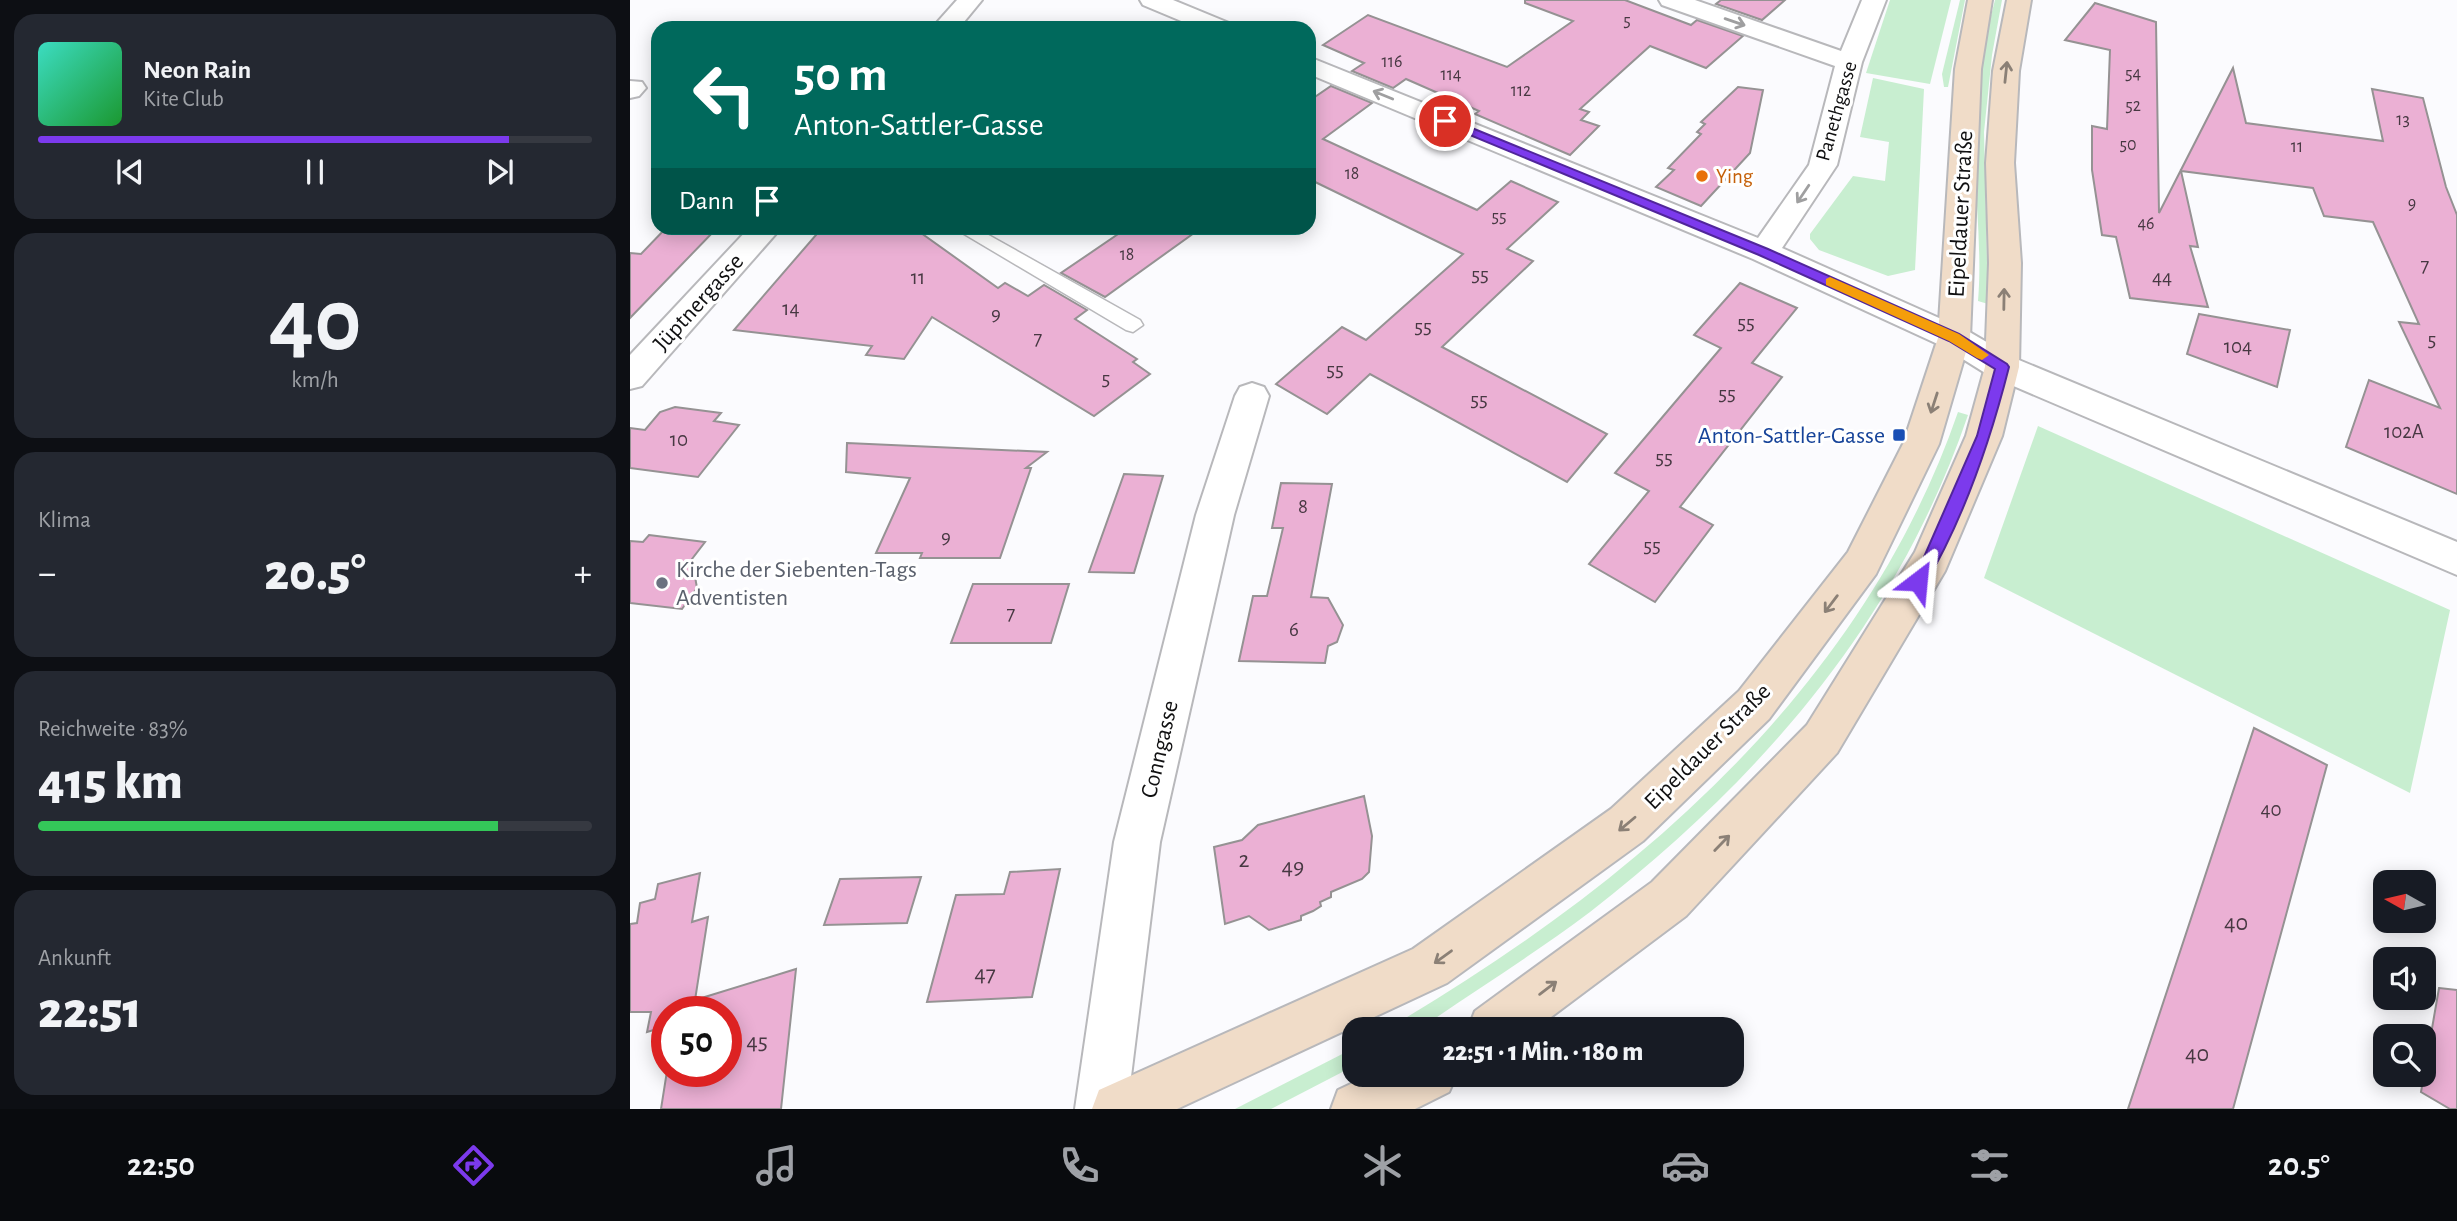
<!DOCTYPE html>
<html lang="de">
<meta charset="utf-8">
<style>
body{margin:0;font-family:"Alegreya Sans",sans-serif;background:#242831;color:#f1f3f6;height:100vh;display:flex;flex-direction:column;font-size:26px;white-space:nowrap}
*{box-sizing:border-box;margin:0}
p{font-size:23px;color:#9ea1a6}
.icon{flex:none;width:38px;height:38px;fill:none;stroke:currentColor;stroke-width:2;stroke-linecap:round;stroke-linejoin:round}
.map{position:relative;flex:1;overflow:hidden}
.details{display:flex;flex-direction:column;gap:14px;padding:14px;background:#0d0f14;width:630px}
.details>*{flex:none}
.guide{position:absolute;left:21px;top:21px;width:665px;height:214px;border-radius:21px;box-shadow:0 4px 18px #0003;background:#00695c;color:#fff;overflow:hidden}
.needle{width:46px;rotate:278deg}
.buttons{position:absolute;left:1743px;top:870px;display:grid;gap:14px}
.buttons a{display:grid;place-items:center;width:63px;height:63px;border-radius:14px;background:#171b24;box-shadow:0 4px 18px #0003;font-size:35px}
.speed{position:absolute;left:21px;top:996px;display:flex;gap:14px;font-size:35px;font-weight:700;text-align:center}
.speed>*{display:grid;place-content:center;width:91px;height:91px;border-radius:50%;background:#171b24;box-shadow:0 4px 18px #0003;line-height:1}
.speed .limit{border:10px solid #d22;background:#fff;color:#111}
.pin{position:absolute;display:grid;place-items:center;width:60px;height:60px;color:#fff;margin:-30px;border:4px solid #fff;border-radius:50%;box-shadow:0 2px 7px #0007}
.me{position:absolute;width:77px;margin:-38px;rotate:29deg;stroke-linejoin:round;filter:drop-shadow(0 0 5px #0008)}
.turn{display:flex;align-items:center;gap:24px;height:147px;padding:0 28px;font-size:32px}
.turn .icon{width:91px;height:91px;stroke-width:2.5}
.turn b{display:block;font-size:49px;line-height:60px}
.then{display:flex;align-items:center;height:66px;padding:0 28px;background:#0003;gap:14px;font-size:26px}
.big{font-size:52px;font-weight:800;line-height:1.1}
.details .widget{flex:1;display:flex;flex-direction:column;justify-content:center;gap:10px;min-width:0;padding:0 24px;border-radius:21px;background:#242831}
.details .dial{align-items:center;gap:0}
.dial b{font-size:91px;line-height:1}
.song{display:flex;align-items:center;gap:21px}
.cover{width:84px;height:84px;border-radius:10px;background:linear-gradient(135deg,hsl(170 70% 55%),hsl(130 70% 35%))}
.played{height:7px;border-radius:4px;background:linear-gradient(90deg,#7c3aed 85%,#363941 85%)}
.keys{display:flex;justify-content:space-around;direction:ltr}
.heat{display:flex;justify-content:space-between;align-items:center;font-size:38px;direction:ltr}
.charge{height:10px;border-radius:5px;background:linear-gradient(90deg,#34c759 83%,#363941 0)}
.trip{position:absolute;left:712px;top:1017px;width:402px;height:70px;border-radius:21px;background:#171b24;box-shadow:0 4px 18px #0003;font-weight:800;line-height:70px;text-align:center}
.tabs{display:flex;height:112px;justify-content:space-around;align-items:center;background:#090b0e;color:#9ea1a6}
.tabs .icon{width:49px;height:49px}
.tabs .active{color:#7c3aed}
.tabs b{font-size:32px;color:#f1f3f6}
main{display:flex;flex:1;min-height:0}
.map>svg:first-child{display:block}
</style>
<main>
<section class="details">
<div class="widget">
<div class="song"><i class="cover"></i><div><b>Neon Rain</b><p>Kite Club</p></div></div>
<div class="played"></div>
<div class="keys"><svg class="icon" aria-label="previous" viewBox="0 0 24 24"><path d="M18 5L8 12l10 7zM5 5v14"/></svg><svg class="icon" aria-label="pause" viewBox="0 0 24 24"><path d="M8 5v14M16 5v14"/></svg><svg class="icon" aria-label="next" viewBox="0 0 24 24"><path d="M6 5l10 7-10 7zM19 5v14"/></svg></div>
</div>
<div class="widget dial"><b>40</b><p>km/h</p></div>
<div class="widget"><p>Klima</p>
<div class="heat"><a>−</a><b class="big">20.5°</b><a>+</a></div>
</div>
<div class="widget"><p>Reichweite · 83%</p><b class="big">415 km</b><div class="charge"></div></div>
<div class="widget"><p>Ankunft</p><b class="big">22:51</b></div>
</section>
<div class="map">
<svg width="1827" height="1109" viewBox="0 0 1827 1109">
<rect width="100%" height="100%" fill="#fbfbfe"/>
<!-- green -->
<g fill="#c8eed0">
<path d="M1260,0H1321L1300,84L1236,73Z"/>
<path d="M1330,0H1335L1318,87H1314L1312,74Z"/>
<path d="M1365,0H1372L1362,55L1354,132L1358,304L1348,301C1352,254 1346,207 1345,161C1345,109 1351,50 1365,0Z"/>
<path d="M1243,78L1294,89L1285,270L1258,276L1189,250L1180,239V234L1223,176L1255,181L1259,142L1230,137Z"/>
<path d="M1328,412L1338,415C1267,623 1132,778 960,912C907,952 849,988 794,1026L789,1029H757C1004,884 1232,690 1328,412Z"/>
<path d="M1408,426L1820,610L1780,793L1354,578Z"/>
<path d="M724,1048V1066L641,1109H605Z"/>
</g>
<!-- building -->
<g fill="#ebb0d4" stroke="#959293" stroke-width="2">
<path d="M895,0H995L1061,25L1067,20L1113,36L1076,68L1020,46L950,109L959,112L951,120L969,126L940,155L845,114L849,111L776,79L763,88L722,71L734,63L693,45L738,15L877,67L943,21L895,3Z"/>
<path d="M1091,0H1155L1132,20L1086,4Z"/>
<path d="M1465,3L1526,22L1529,213L1603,68L1616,123L1753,141L1742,89L1793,98L1816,187L1827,215V494L1716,447L1739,380L1810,408L1769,322L1789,324L1743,222L1694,216L1683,188L1551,171L1568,247L1560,246L1578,307L1500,298L1486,237L1472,235L1462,170V126L1477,129L1480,50L1435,40Z"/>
<path d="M701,86L742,103L693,139L847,210L881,181L928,202L877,249L903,261L812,347L977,434L937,482L740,374L697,414L646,384L712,327L736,340L833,254L679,179V101Z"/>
<path d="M1108,87L1133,90L1120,153L1071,206L1026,187L1044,170L1038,168L1071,134L1067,132L1075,124L1071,122Z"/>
<path d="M36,228H87L0,318V253L11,254Z"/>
<path d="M192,228H284L368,288L375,283L398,296L414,285L457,310L445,319L507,359L503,362L520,374L464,416L302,317L274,359L236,355L242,346L104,330Z"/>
<path d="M497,228H571L475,297L431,273Z"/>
<path d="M1110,283L1167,308L1122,363L1152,377L1050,507L1083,525L1025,602L959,564L1019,491L985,473L1091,348L1064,335Z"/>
<path d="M1569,314L1660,330L1647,387L1557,354Z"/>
<path d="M45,407L91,413L84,421L109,425L68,477L0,468V428L15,430L30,412Z"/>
<path d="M217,443L417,452L396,468H401L370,558H290L292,553H246L280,478L216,472Z"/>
<path d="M494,474L533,476L504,573L459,572Z"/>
<path d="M651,483L702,484L681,597L698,598L713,625L707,642L698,646L695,663L609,661L623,596H637L653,528H642Z"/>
<path d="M19,535L75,542L62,559L67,588L52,609L0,603V541L13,542Z"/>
<path d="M343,584H439L421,643H321Z"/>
<path d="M1624,728L1697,765L1603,1109H1498Z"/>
<path d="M734,796L742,836L739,872L732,879L701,892V897L690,902L691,906L683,911L671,916V920L639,930L619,916L595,924L584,847L612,840L628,825Z"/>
<path d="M430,869L402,997L297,1002L326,895L374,894L380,872Z"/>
<path d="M70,873L62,922L78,917L65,1000L166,969L151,1109H31L37,1071H96V1012H37V1026L17,1032L21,1012H0V924L7,923L10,903L25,899L28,884Z"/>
<path d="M291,877L277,923L194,925L210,879Z"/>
<path d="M1809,988L1827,990V1109H1820L1791,1092Z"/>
</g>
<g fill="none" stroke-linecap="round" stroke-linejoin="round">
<defs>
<path id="lane" d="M324,228H346L510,320L513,325L503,332L496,330Z"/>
<g id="street">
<path d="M327,0H352L329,28H302Z"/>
<path d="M510,0H543L599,23L603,28H568L513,5Z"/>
<path d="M1029,0H1065L1211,51L1232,0H1256L1232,62L1207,165L1152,248L1336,330L1384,358L1827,542V575L1360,376L1312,346L1123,259L679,74V57L1128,238L1179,165L1205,66L1032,5Z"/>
<path d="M0,81L12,82L16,88L9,96L0,98Z"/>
<path d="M119,228H151L12,386L0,389V355Z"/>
<path d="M622,383L634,387L639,396L604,515L530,842L497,1109H445L484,842L566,515L605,396L610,387Z"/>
</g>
<g id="secondary">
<path d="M1338,0H1362L1351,69L1340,338L1309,444L1246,574L1139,719L1013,841L817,983L547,1109H462L469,1090L783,949L981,809L1109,691L1218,552L1273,444L1308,338L1325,69Z"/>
<path d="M1377,0H1401L1389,71L1384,163L1391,263L1389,367L1372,436L1315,571L1207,753L1056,916L905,1029H838L845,1011L1022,882L1177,725L1285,552L1336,436L1355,367L1359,263L1356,163L1363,71Z"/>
<path d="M742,1074H827L819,1092L785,1109H701L708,1090Z"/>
</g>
</defs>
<!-- lane casing -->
<use href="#lane" stroke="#b8b8bb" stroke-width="3"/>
<!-- street casing -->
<use href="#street" stroke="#b8b8bb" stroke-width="4"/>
<!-- secondary casing -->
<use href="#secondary" stroke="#b8b8bb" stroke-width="4"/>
<!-- lane -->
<use href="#lane" fill="#fff" fill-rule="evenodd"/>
<!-- street -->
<use href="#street" fill="#fff" fill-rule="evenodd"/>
<!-- secondary -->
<use href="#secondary" fill="#f0dcc8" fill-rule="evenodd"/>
</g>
<!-- one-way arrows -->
<defs><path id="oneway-shaft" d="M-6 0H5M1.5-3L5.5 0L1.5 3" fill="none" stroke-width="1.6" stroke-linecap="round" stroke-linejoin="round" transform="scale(1.75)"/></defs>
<g stroke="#9f9fa0">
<use href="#oneway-shaft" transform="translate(1105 22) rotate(19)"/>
<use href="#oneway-shaft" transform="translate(753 95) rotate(-158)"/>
<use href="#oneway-shaft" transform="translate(1173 194) rotate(124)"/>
</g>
<g stroke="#8b8076">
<use href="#oneway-shaft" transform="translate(1376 72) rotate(-84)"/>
<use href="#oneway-shaft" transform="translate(1374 299) rotate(-89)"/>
<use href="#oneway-shaft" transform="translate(1304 403) rotate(108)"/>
<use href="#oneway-shaft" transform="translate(1201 604) rotate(127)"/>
<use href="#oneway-shaft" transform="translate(997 824) rotate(140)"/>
<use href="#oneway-shaft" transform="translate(1092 843) rotate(-46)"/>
<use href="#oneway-shaft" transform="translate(813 957) rotate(144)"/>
<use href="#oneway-shaft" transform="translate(918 988) rotate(-37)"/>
</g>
<!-- route -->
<path fill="#7c3aed" stroke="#51269a" stroke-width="2" d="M815,117L1138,249L1329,334L1377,364L1379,367C1360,442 1334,519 1294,586L1288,588L1280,581L1294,557L1347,436L1365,369L1319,341L1129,255L811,123V118Z"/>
<!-- slow -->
<path fill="#f59e0b" d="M1200,277L1329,334L1359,355L1352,360L1347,358L1319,341L1196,285V279Z"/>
<!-- markers -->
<circle fill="#e8710a" stroke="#fff" stroke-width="2.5" cx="1072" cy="176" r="7"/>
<rect fill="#1a4fb4" stroke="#fff" stroke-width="2.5" x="1262" y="428" width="14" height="14" rx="3.5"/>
<circle fill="#6b7280" stroke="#fff" stroke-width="2.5" cx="32" cy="583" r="7"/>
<g text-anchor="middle" stroke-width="6" stroke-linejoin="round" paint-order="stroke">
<!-- far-number labels -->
<g font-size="18" fill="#473842">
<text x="997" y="26">5</text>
<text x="762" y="67">116</text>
<text x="1503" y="79">54</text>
<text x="821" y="80">114</text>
<text x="891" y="96">112</text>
<text x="1503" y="111">52</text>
<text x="1773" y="125">13</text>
<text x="1498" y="150">50</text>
<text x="1667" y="152">11</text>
<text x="722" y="179">18</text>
<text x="1782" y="209">9</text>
<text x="869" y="222">55</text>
<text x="1516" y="229">46</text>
<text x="497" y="260">18</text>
</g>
<!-- far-street labels -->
<g font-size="21" fill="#101011" stroke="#fff">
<text transform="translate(1206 111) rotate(-74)" y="7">Panethgasse</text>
</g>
<!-- far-food labels -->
<g font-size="21" fill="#c56008" stroke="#fff" text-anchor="start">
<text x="1086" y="183">Ying</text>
</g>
<!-- number labels -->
<g font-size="21" fill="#473842">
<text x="1795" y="272">7</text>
<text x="850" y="281">55</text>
<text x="288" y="284">11</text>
<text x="1532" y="284">44</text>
<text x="161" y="315">14</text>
<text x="366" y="320">9</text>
<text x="1116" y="329">55</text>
<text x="793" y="333">55</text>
<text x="408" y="345">7</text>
<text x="1802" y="346">5</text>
<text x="1608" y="353">104</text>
<text x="705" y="376">55</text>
<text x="476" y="385">5</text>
<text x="1097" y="400">55</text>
<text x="849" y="406">55</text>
<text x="1774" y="438">102A</text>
<text x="49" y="446">10</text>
<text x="1034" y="464">55</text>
<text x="673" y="513">8</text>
<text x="316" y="543">9</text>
<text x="1022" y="552">55</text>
<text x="381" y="620">7</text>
<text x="664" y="636">6</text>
<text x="1641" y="816">40</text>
</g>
<!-- street labels -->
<g font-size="24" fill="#101011" stroke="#fff">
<text transform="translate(1330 214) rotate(-87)" y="8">Eipeldauer Straße</text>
<text transform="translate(68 302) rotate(-48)" y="8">Jüptnergasse</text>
<text transform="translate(1077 746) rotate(-45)" y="8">Eipeldauer Straße</text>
<text transform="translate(529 749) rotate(-77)" y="8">Conngasse</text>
</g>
<!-- transit labels -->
<g font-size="24" fill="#164399" stroke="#fff" text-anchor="end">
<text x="1255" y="443">Anton-Sattler-Gasse</text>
</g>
<!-- worship labels -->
<g font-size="24" fill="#5b616d" stroke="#fff" text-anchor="start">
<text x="46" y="577">Kirche der Siebenten-Tags<tspan x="46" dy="28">Adventisten</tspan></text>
</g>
<!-- near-number labels -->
<g font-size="24" fill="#473842">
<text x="614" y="867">2</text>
<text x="663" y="874">49</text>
<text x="1606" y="930">40</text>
<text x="355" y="981">47</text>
<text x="127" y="1049">45</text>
<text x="1567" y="1061">40</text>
</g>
</g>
</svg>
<div class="buttons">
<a><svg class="needle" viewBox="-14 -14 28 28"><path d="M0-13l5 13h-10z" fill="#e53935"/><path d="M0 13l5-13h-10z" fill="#9ea1a6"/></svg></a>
<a><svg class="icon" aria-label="sound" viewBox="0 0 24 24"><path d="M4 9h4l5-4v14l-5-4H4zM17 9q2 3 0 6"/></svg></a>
<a><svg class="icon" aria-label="search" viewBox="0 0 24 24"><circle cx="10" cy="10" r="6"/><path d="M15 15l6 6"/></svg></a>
</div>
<div class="speed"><div class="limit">50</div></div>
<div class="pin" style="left:815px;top:121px;background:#d93025"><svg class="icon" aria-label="arrive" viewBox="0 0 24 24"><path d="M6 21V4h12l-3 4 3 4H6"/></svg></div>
<svg class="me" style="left:1288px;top:581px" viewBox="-20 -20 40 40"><path d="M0-17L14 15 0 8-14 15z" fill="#7c3aed" stroke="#fff" stroke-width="4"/></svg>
<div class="trip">22:51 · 1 Min. · 180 m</div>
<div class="guide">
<div class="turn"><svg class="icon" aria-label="left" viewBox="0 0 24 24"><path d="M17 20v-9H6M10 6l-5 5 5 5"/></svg><div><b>50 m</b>Anton-Sattler-Gasse</div></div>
<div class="then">Dann<svg class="icon" aria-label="arrive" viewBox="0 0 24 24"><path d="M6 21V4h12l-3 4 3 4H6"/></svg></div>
</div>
</div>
</main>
<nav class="tabs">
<b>22:50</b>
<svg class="icon active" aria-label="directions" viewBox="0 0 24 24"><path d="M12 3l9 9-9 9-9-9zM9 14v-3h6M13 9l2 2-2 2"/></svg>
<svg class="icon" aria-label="music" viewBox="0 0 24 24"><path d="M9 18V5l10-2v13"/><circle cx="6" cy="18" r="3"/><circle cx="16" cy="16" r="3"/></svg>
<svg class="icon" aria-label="phone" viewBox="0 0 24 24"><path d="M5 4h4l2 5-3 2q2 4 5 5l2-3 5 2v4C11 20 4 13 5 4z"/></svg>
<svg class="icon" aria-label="climate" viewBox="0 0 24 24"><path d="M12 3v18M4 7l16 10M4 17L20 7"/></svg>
<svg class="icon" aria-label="car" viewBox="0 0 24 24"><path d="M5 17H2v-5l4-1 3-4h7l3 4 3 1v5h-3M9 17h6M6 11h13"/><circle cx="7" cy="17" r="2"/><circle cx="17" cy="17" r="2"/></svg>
<svg class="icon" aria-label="filters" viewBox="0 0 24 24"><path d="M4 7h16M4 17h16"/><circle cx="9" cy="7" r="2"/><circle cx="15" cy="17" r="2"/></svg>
<b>20.5°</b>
</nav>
